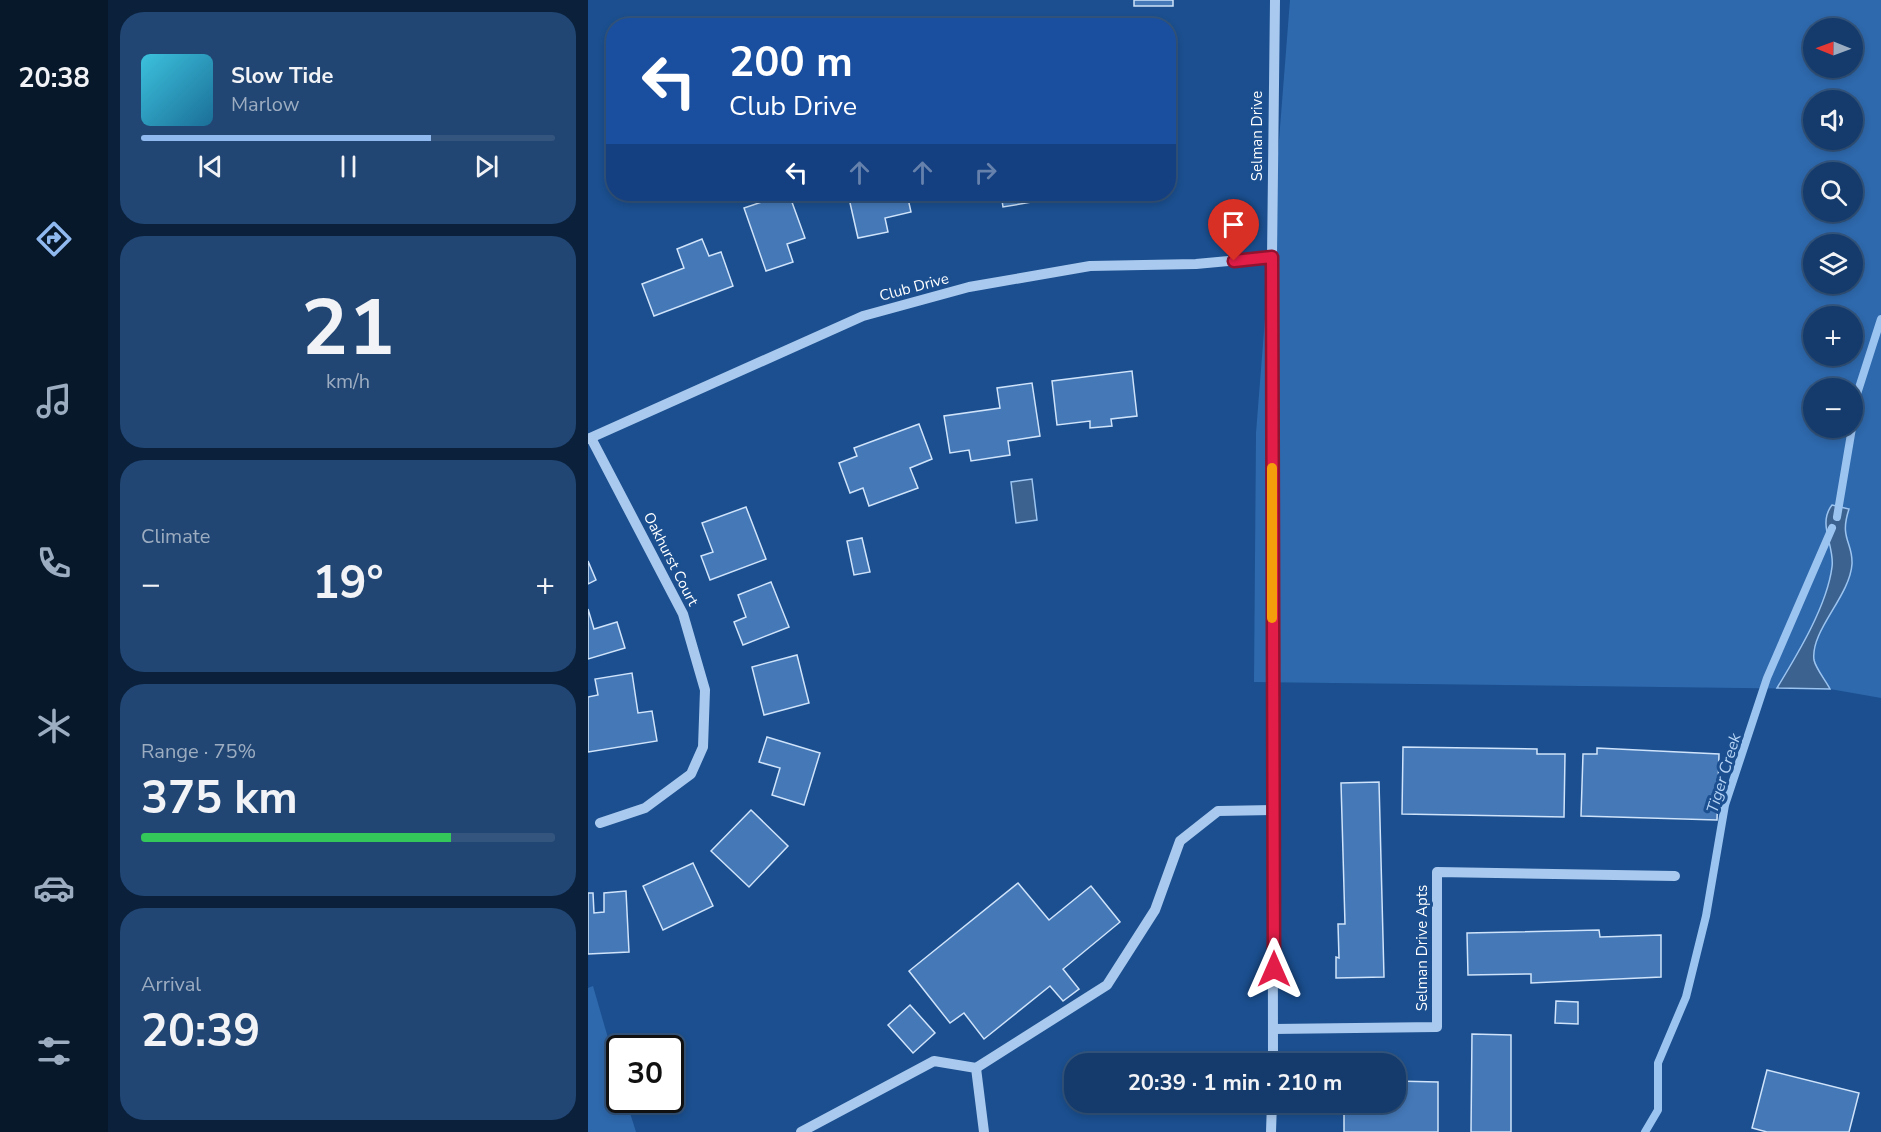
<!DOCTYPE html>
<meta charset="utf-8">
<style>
body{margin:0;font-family:"Nunito Sans",sans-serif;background:#214673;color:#f1f3f6;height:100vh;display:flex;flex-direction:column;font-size:22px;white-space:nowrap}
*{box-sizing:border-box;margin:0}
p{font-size:20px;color:#9dadc1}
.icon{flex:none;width:33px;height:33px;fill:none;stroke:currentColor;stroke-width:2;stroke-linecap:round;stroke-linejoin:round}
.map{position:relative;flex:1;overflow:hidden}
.details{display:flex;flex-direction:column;gap:12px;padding:12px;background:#0b203b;width:480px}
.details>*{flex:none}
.banner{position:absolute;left:18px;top:18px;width:570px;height:183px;border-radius:24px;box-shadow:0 3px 9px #0003,0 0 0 2px #33557e;background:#1a4fa0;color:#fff;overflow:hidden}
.needle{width:39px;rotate:271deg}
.buttons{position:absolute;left:1215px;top:18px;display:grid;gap:12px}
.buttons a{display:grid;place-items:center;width:60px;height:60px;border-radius:50%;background:#143b6b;box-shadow:0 3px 9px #0003,0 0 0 2px #33557e;font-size:30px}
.speed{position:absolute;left:18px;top:1035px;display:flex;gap:12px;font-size:30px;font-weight:700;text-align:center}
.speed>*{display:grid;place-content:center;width:78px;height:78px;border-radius:50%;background:#143b6b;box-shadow:0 3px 9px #0003,0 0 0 2px #33557e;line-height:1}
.speed .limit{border:3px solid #111;border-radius:9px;background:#fff;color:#111}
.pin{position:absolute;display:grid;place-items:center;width:51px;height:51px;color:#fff;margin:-62px -26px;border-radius:50% 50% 50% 0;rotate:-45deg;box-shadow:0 0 6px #0007}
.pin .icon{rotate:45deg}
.me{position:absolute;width:66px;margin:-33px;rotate:0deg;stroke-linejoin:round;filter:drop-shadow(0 0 4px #0008)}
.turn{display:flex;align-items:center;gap:21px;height:126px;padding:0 24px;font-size:27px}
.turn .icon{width:78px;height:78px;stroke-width:2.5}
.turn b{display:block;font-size:42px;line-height:51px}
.lanes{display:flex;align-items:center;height:57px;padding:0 24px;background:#0003;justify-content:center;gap:30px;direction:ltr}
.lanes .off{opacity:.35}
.big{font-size:45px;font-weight:700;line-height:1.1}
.details .card{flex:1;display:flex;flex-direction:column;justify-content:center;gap:9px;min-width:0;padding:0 21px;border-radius:24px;background:#214673}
.details .dial{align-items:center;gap:0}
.dial b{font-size:78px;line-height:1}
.song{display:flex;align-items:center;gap:18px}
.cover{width:72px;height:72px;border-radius:9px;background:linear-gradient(135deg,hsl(190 70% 55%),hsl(200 70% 35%))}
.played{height:6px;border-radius:3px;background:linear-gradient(90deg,#90b9f0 70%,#33557e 70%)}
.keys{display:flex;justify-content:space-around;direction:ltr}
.heat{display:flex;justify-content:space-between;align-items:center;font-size:33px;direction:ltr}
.charge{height:9px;border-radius:4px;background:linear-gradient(90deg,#34c759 75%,#33557e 0)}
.trip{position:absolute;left:476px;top:1053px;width:342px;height:60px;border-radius:24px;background:#143b6b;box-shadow:0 3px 9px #0003,0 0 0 2px #33557e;font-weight:700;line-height:60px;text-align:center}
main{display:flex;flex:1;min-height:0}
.tabs{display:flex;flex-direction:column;width:108px;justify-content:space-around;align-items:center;background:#08182b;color:#9dadc1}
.tabs .icon{width:42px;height:42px}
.tabs .current{color:#90b9f0}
.tabs b{font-size:27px;color:#f1f3f6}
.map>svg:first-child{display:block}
</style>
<main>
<nav class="tabs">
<b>20:38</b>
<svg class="icon current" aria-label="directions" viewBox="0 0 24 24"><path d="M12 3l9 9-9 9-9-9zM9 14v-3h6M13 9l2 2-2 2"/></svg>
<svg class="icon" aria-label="music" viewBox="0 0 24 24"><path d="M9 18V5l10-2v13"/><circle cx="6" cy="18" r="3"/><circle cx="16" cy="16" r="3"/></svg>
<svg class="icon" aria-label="phone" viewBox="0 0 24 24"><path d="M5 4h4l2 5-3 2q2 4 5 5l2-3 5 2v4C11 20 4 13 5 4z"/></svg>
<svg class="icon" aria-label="climate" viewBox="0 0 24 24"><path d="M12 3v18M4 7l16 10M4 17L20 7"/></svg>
<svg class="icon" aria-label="car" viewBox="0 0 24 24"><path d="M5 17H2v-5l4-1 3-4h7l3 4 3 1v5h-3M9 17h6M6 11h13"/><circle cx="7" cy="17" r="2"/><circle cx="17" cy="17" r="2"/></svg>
<svg class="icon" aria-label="filters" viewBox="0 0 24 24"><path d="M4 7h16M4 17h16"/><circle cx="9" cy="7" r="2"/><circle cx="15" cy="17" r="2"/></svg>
</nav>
<section class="details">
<div class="card">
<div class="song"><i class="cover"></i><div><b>Slow Tide</b><p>Marlow</p></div></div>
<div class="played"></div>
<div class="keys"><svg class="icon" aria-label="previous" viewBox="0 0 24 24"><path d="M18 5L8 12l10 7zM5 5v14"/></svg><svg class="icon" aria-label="pause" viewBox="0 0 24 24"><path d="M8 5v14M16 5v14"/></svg><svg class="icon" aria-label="next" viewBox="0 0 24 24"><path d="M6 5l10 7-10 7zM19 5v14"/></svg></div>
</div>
<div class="card dial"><b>21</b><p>km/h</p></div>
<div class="card"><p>Climate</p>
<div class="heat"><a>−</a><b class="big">19°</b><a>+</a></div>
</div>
<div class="card"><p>Range · 75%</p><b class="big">375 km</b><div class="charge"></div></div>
<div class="card"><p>Arrival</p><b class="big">20:39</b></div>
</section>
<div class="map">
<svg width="1293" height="1132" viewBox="0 0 1293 1132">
<rect width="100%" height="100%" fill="#1b4f8f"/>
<!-- green -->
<g fill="#2e69ad" fill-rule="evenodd">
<path d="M702,0H1293V698L1242,689L666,682L668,433ZM1226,28H1264V68H1226ZM1226,100H1264V140H1226ZM1226,172H1264V212H1226ZM1226,244H1264V284H1226ZM1226,316H1264V356H1226ZM1226,388H1264V428H1226Z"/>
<path d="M5,986L31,1076L32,1100H38L48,1132H0V988Z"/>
</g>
<!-- water -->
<g fill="#3c6290" stroke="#9cc4f0" stroke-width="1.5">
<path d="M444,479L449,520L428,523L423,482Z"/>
<path d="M1244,505L1261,509C1251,539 1265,542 1264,564C1262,596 1222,631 1226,660C1228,669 1238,681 1242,689L1189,688C1209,655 1239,606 1244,567C1247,546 1229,524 1244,505Z"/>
</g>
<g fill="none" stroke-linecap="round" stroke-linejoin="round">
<!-- stream -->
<g stroke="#9cc4f0" stroke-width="8">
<path d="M1264,424L1269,394L1293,319"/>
<path d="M1249,517L1264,428"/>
<path d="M1057,1132L1070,1110V1063L1098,997L1118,916L1137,805L1179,678L1244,528"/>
</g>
</g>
<!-- building -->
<g fill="#4478b7" stroke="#cfe3fa" stroke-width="1.5">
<rect x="546" y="0" width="39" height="6"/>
<path d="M197,194H201L217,238L199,244L205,262L178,271L156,208Z"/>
<path d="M260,194H319L323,212L297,218L300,232L270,238Z"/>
<path d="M366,194H388L366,197Z"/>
<path d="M413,194H442L444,202L415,207Z"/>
<path d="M114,239L121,256L133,252L145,286L66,316L54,284L96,268L89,249Z"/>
<path d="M544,371L549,416L523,419L524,426L502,428V421L469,425L464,381Z"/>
<path d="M444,383L452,436L420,441L422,455L383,461L381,450L362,453L356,416L412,408L409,388Z"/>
<path d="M331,424L344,459L322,468L330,488L281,506L275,488L262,493L251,463L269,456L266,448Z"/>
<path d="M158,507L178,559L122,580L113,556L125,552L114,523Z"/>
<path d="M274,538L282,572L266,575L259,541Z"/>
<path d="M0,561L8,580L0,584Z"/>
<path d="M183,582L201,627L155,645L146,622L158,617L150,595Z"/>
<path d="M0,609L6,629L29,622L37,648L0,659Z"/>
<path d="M209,655L221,703L176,715L164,667Z"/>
<path d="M44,673L50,713L64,711L69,741L0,752V697L10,695L7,679Z"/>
<path d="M179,737L232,753L216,805L184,795L192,768L171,762Z"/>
<path d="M815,747L949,749V754H977L976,817L814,814Z"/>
<path d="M1009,748L1131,754L1129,820L993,816L995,754H1009Z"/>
<path d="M791,782L796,977L748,978V957L751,958L750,924H757L753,783Z"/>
<path d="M163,810L200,846L161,887L123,851Z"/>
<path d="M105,863L125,906L75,930L55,886Z"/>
<path d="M430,883L461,920L503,886L532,922L475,969L491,989L475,1001L462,986L396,1039L376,1013L362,1023L321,971Z"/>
<path d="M38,891L41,952L0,954V893H5L6,913L16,912V893Z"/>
<path d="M1011,930L1012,937L1073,935V977L943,983V974L880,975L879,933Z"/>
<path d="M968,1001L990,1002V1024L967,1023Z"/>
<path d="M322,1005L347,1033L325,1053L300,1025Z"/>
<path d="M884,1034L923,1035V1132H883Z"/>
<path d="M1179,1070L1271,1093L1261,1132H1179L1164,1128Z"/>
<path d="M807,1081L850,1082V1132H756V1102H807Z"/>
</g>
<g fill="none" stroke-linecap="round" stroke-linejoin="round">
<!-- minor -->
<g stroke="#a9c9ee" stroke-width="10">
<path d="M3,438L95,614L117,690L115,747L103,774L57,808L12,823"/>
<path d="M0,439L275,316L381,287L502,266L608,264L684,257"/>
<path d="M685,1029L849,1027V872L1087,876"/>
<path d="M685,1064L684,257L687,0"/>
<path d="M388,1068L519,985L567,910L592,841L630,811L685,810"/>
<path d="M213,1132L346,1061L388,1068L396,1132"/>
<path d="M683,1132L684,1102"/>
</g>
</g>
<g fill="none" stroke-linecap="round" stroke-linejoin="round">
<defs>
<path id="route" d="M646,261L684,257L686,969"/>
</defs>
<!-- route casing -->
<use href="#route" stroke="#92132f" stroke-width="15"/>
<!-- route -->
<use href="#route" stroke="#e11d48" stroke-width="10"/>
<!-- slow -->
<path stroke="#f59e0b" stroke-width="10" d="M684,468V618"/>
</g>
<g text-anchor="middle" stroke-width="6" stroke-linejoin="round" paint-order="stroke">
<!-- street labels -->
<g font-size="15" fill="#fff" stroke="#1b4f8f">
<text transform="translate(669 136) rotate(-90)" y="5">Selman Drive</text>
<text transform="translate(326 287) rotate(-15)" y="5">Club Drive</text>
<text transform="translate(83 559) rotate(63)" y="5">Oakhurst Court</text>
<text transform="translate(834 948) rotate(-90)" y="5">Selman Drive Apts</text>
</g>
<!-- water labels -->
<g font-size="16" font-style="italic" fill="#b5d3f5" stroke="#1b4f8f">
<text transform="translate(1135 773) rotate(-73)" y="6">Tiger Creek</text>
</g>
</g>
</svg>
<div class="buttons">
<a><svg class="needle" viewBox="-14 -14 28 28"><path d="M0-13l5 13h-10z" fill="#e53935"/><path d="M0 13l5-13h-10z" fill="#9dadc1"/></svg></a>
<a><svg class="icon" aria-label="sound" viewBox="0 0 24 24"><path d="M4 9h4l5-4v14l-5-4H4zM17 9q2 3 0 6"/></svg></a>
<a><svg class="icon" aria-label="search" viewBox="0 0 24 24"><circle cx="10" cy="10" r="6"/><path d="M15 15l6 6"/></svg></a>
<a><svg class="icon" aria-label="layers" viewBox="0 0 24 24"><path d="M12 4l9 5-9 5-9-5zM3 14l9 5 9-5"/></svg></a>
<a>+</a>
<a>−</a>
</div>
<div class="speed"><div class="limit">30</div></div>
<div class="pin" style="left:646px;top:261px;background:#d93025"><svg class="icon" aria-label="arrive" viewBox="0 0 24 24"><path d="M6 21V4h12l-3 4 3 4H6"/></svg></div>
<svg class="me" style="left:686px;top:969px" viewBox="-20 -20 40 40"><path d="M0-17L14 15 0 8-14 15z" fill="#e11d48" stroke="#fff" stroke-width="4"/></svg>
<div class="trip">20:39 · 1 min · 210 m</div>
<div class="banner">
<div class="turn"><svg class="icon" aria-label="left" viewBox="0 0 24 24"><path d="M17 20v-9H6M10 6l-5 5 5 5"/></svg><div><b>200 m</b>Club Drive</div></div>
<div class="lanes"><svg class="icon" aria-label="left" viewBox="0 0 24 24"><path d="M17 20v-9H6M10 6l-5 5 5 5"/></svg><svg class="icon off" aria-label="ahead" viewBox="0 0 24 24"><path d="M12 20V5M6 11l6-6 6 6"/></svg><svg class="icon off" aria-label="ahead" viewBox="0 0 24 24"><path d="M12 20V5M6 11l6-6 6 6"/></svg><svg class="icon off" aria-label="right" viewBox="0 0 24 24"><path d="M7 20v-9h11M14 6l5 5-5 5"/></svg></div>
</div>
</div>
</main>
